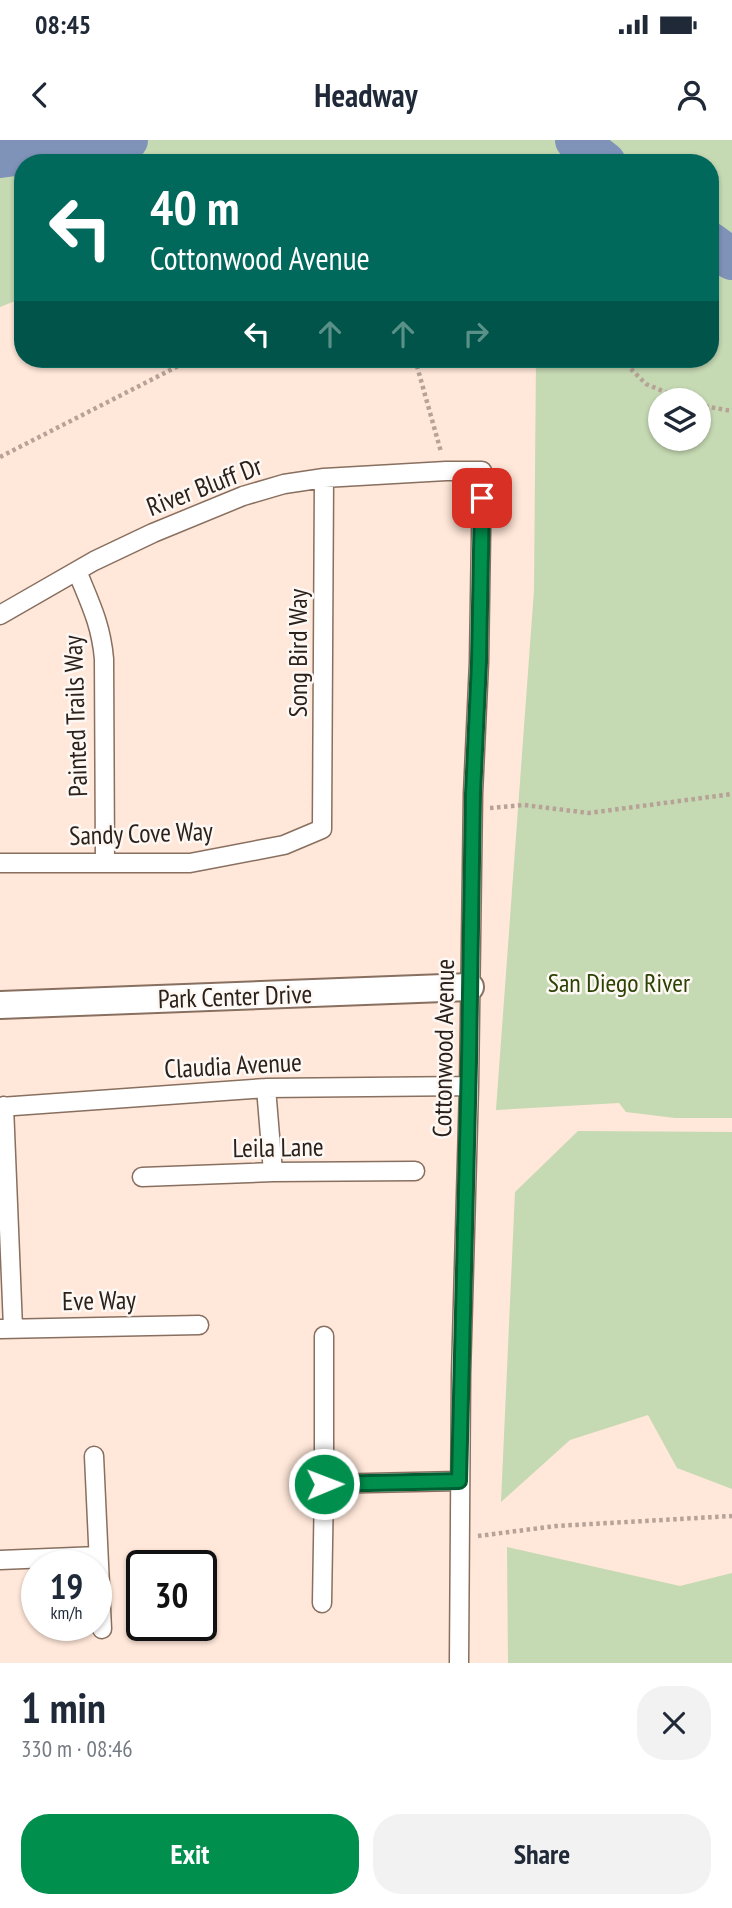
<!DOCTYPE html>
<html lang="en">
<head>
<meta charset="utf-8">
<style>
  body { margin:0; font-family:"PT Sans Narrow",sans-serif; background:#f2f2f3; color:#1f2937; height:100vh; display:flex; flex-direction:column; font-size:26px; white-space:nowrap }
  * { box-sizing:border-box; margin:0 }
  p { font-size:23px; color:#747a83 }
  .icon { flex:none; width:38px; height:38px; fill:none; stroke:currentColor; stroke-width:2; stroke-linecap:round; stroke-linejoin:round }
  .map { position:relative; height:1523px; overflow:hidden }
  .side { display:flex; flex-direction:column; background:#fff; flex:1 }
  .side>* { flex:none }
  .top-card { position:absolute; left:14px; top:14px; width:705px; height:214px; border-radius:28px; box-shadow:0 2px 5px #0004; background:#00695c; color:#fff; overflow:hidden }
  .fabs { position:absolute; left:648px; top:248px; display:grid; gap:14px }
  .fabs a { display:grid; place-items:center; width:63px; height:63px; border-radius:50%; background:#fff; box-shadow:0 2px 5px #0004; font-size:35px }
  .speed { position:absolute; left:21px; top:1410px; display:flex; gap:14px; font-size:35px; font-weight:700; text-align:center }
  .speed>* { display:grid; place-content:center; width:91px; height:91px; border-radius:50%; background:#fff; box-shadow:0 2px 5px #0004; line-height:1 }
  .speed small { font-size:18px; font-weight:400 }
  .speed .limit { border:4px solid #111; border-radius:10px; background:#fff; color:#111 }
  .pin { position:absolute; display:grid; place-items:center; width:60px; height:60px; color:#fff; margin:-30px; border-radius:14px; box-shadow:0 4px 10px #0006 }
  .me { position:absolute; width:77px; margin:-38px; rotate:89deg; stroke-linejoin:round; filter:drop-shadow(0 0 5px #0008) }
  .turn { display:flex; align-items:center; gap:24px; height:147px; padding:0 21px; font-size:32px }
  .turn .icon { width:91px; height:91px; stroke-width:2.5 }
  .turn b { display:block; font-size:49px; line-height:60px }
  .lanes { display:flex; align-items:center; height:66px; padding:0 21px; background:#0003; justify-content:center; gap:35px; direction:ltr }
  .lanes .off { opacity:.35 }
  .round { display:grid; place-items:center; flex:none; width:74px; height:74px; border-radius:28px; background:#f2f2f3 }
  .overview { display:flex; align-items:center; justify-content:space-between; height:119px; padding:0 21px }
  h1 { font-size:42px; font-weight:800; line-height:52px }
  .action { display:flex; gap:14px; margin-top:auto; padding:14px 21px }
  .action a { flex:1; height:80px; border-radius:28px; background:#018f4d; color:#fff; font-size:28px; font-weight:800; line-height:80px; text-align:center }
  .action a+a { background:#f2f2f3; color:#1f2937 }
  .status { display:flex; justify-content:space-between; align-items:center; height:49px; padding:0 35px; background:#fff; direction:ltr }
  .status svg { height:19px; fill:currentColor }
  header { display:flex; justify-content:space-between; align-items:center; height:91px; padding:0 21px; background:#fff; font-size:32px; font-weight:800 }
  .map>svg:first-child { display:block }
  .green { fill:#c5d9b3; fill-rule:evenodd }
  .lines { fill:none; stroke-linecap:round; stroke-linejoin:round }
  .river { stroke:#7f92b8; stroke-width:42 }
  .street-casing { stroke:#886f5f; stroke-width:21 }
  .secondary-casing { stroke:#886f5f; stroke-width:30 }
  .path { stroke:#b6a297; stroke-width:4.5; stroke-dasharray:3.5 3.5; stroke-linecap:butt }
  .street { stroke:#fff; stroke-width:18 }
  .secondary { stroke:#fff; stroke-width:26 }
  .route-casing { stroke:#015d32; stroke-width:18 }
  .route { stroke:#018f4d; stroke-width:12 }
  .labels { text-anchor:middle; dominant-baseline:central; stroke-width:5; stroke-linejoin:round; paint-order:stroke }
  .street-label { font-size:26px; fill:#2b201a; stroke:#fef8f5 }
  .park-label { font-size:26px; fill:#2a4303; stroke:#fef8f5 }
</style>
</head>
<body>
<div class="status"><b>08:45</b><svg viewBox="0 0 49 12"><path d="M0 12V9h3v3zM5 12V6h3v6zM10 12V3h3v9zM15 12V0h3v12zM26 1h20v11H26zM47 4h2v5h-2z"/></svg></div>
<header><svg class="icon" aria-label="back" viewBox="0 0 24 24"><path d="M15 5l-7 7 7 7"/></svg>Headway<svg class="icon" aria-label="person" viewBox="0 0 24 24"><circle cx="12" cy="8" r="4"/><path d="M4 21q1-7 8-7t8 7"/></svg></header>
<div class="map">
<svg width="732" height="1523" viewBox="0 0 732 1523">
  <rect width="100%" height="100%" fill="#ffe7d9"/>
  <path class="green" d="M0,0H732V978H675L626,972L619,963L496,970L534,450L536,219H710V23H23V158L0,167ZM660,261H698V299H660Z
    M578,991L732,992V1349L677,1328L648,1275L570,1300L501,1362L515,1052Z
    M507,1407L680,1446L732,1433V1523H508Z"/>
  <g class="lines">
    <path class="river" d="M576,0L605,23
      M0,17L127,0
      M710,103L732,119"/>
    <defs>
      <path id="street" d="M77,431C90,463 101,484 104,519L105,723
        M0,475L94,421L153,393L243,356L284,344L324,338L446,331H482L479,522L473,654L469,946L461,1235L459,1523
        M0,723H190L284,705L322,689L324,338
        M266,948L273,1032
        M4,966L13,1188
        M0,967L266,948L469,946
        M142,1037L273,1032L415,1031
        M0,1189L199,1185
        M94,1316L102,1489
        M324,1344V1196
        M0,1420L98,1416
        M322,1463L324,1344L459,1341"/>
      <path id="secondary" d="M0,865L470,847"/>
    </defs>
    <use href="#street" class="street-casing"/>
    <use href="#secondary" class="secondary-casing"/>
    <path class="path" d="M415,219L441,312
      M621,219L646,244L687,261
      M698,265L732,271
      M0,317L192,219
      M490,668L524,665L589,673L732,654
      M478,1396L556,1386L732,1376"/>
    <use href="#street" class="street"/>
    <use href="#secondary" class="secondary"/>
  </g>
  <g class="lines">
    <defs>
      <path id="route" d="M324,1344L459,1341L469,921L473,654L479,522L482,358"/>
    </defs>
    <use href="#route" class="route-casing"/>
    <use href="#route" class="route"/>
  </g>
  <g class="labels">
    <g class="street-label">
      <text transform="translate(204 346) rotate(-21)">River Bluff Dr</text>
      <text transform="translate(297 513) rotate(-90)">Song Bird Way</text>
      <text transform="translate(75 576) rotate(-92)">Painted Trails Way</text>
      <text transform="translate(141 693) rotate(-2)">Sandy Cove Way</text>
      <text transform="translate(235 856) rotate(-2)">Park Center Drive</text>
      <text transform="translate(443 908) rotate(-89)">Cottonwood Avenue</text>
      <text transform="translate(233 925) rotate(-3)">Claudia Avenue</text>
      <text transform="translate(278 1007) rotate(-1)">Leila Lane</text>
      <text transform="translate(99 1160) rotate(-1)">Eve Way</text>
    </g>
    <g class="park-label">
      <text x="619" y="842">San Diego River</text>
    </g>
  </g>
</svg>
<div class="fabs">
<a><svg class="icon" aria-label="layers" viewBox="0 0 24 24"><path d="M12 4l9 5-9 5-9-5zM3 14l9 5 9-5"/></svg></a>
</div>
<div class="speed"><div>19<small>km/h</small></div><div class="limit">30</div></div>
<div class="pin" style="left:482px;top:358px;background:#d93025"><svg class="icon" aria-label="arrive" viewBox="0 0 24 24"><path d="M6 21V4h12l-3 4 3 4H6"/></svg></div>
<svg class="me" style="left:324px;top:1344px" viewBox="-20 -20 40 40"><circle r="17" fill="#018f4d" stroke="#fff" stroke-width="3"/><path d="M0-11L8 9 0 5-8 9z" fill="#fff"/></svg>
<div class="top-card">
<div class="turn"><svg class="icon" aria-label="left" viewBox="0 0 24 24"><path d="M17 20v-9H6M10 6l-5 5 5 5"/></svg><div><b>40 m</b>Cottonwood Avenue</div></div>
<div class="lanes"><svg class="icon" aria-label="left" viewBox="0 0 24 24"><path d="M17 20v-9H6M10 6l-5 5 5 5"/></svg><svg class="icon off" aria-label="ahead" viewBox="0 0 24 24"><path d="M12 20V5M6 11l6-6 6 6"/></svg><svg class="icon off" aria-label="ahead" viewBox="0 0 24 24"><path d="M12 20V5M6 11l6-6 6 6"/></svg><svg class="icon off" aria-label="right" viewBox="0 0 24 24"><path d="M7 20v-9h11M14 6l5 5-5 5"/></svg></div>
</div>
</div>
<section class="side">
<div class="overview"><div><h1>1 min</h1><p>330 m · 08:46</p></div><a class="round"><svg class="icon" aria-label="close" viewBox="0 0 24 24"><path d="M6 6l12 12M18 6L6 18"/></svg></a></div>
<div class="action"><a>Exit</a><a>Share</a></div>
</section>
</body>
</html>
